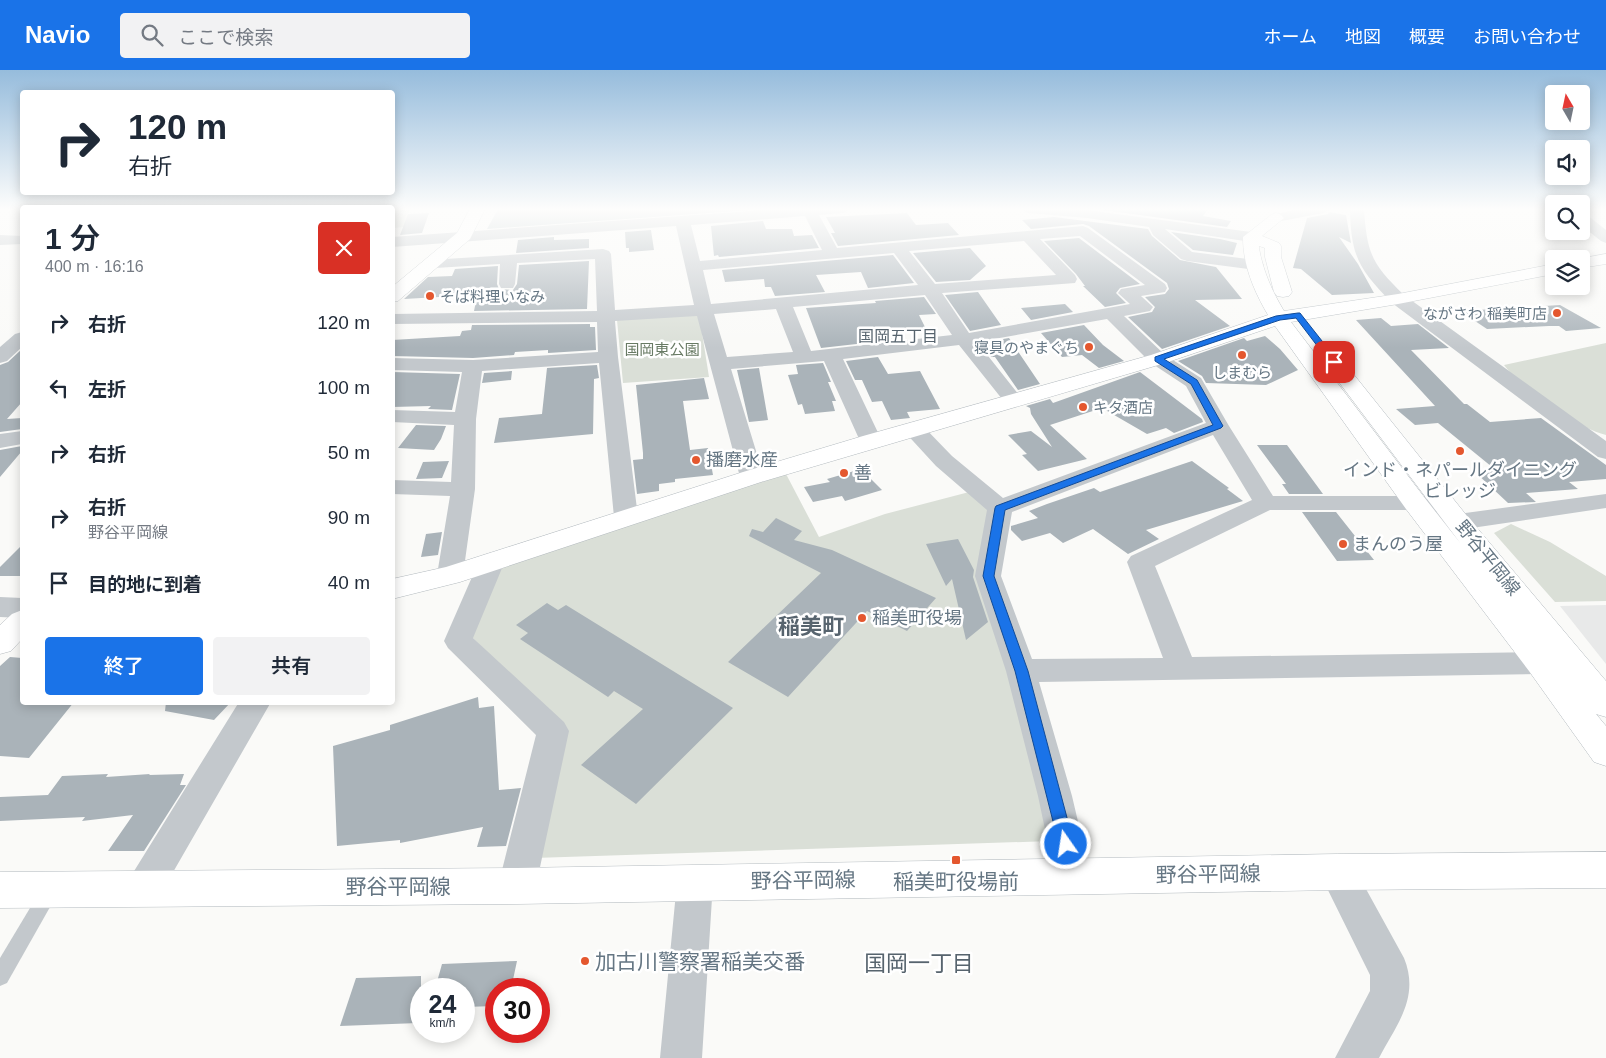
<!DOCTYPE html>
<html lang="ja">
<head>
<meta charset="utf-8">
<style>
  body { margin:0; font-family:Helvetica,"Noto Sans JP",sans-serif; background:#f2f2f3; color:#1f2937; height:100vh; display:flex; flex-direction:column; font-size:19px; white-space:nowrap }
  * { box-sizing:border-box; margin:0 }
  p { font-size:16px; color:#747a83 }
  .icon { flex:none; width:28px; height:28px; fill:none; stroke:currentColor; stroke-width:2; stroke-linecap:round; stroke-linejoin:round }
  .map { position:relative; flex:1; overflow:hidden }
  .drawer { position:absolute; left:20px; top:135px; width:375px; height:500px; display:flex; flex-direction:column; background:#fff; border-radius:5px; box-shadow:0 2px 12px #0003 }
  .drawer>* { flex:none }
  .top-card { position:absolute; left:20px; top:20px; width:375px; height:105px; border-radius:5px; box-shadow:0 2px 12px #0003; background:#fff; color:#1f2937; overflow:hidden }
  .needle { width:32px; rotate:351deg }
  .buttons { position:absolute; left:1545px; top:15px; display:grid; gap:10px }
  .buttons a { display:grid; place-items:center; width:45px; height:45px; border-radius:5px; background:#fff; box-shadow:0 2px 12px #0003; font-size:25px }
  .speed { position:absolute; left:410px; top:908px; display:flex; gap:10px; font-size:25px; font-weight:700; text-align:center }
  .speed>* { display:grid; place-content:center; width:65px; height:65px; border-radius:50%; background:#fff; box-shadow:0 2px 12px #0003; line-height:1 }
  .speed small { font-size:12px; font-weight:400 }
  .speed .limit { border:8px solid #d22; background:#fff; color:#111 }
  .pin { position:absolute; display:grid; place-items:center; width:42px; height:42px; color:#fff; margin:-21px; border-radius:10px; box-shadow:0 2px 8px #0006 }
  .me { position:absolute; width:55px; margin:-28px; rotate:347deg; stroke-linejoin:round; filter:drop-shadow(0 0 4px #0008) }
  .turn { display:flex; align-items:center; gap:18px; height:105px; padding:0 25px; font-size:22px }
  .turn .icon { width:65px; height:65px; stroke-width:2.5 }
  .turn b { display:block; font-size:35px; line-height:42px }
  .round { display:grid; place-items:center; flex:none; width:52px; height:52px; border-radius:5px; background:#f2f2f3 }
  .headline { display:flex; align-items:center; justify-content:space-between; height:85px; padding:0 25px }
  h1 { font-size:30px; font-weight:600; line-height:38px }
  .cta { display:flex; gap:10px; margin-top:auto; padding:10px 25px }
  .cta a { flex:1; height:58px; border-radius:5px; background:#1a73e8; color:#fff; font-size:20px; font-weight:600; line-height:58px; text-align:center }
  .cta a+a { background:#f2f2f3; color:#1f2937 }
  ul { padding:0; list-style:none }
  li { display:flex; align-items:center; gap:15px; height:65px; padding:0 25px }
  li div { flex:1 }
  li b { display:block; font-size:19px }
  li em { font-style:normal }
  header { display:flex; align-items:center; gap:30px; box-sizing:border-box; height:70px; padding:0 25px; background:#1a73e8; color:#fff }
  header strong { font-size:24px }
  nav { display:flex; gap:28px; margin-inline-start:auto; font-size:18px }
  .search { width:350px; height:45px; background:#f2f2f3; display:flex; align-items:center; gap:12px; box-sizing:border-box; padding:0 18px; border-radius:5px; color:#747a83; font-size:19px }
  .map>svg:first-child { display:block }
  .built { fill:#e8e9e9 }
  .green { fill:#dadfd7 }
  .water { fill:#bbc7cb }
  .building { fill:#aab3b9 }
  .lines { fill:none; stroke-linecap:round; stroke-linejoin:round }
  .secondary-casing { stroke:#b3babf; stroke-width:1 }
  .primary-casing { stroke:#b5babe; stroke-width:1 }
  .lane { fill:#c3c8cc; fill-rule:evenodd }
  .street { fill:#c3c8cc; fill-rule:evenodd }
  .secondary { fill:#fff; fill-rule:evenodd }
  .primary { fill:#fff; fill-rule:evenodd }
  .route { fill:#1a73e8; stroke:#114b97 }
  .poi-dot { fill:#e4572e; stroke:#fff; stroke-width:2 }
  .labels { text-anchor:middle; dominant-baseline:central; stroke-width:5; stroke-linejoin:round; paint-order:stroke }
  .far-poi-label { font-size:15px; fill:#657683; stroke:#fff; text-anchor:start }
  .far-park-label { font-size:15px; fill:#687a64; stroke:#fff }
  .far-neighbourhood-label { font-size:16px; fill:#57646e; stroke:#fff }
  .poi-label { font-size:18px; fill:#657683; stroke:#fff; text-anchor:start }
  .street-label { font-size:18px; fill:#657683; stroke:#fff }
  .near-street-label { font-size:21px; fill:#657683; stroke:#fff }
  .near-poi-label { font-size:21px; fill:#657683; stroke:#fff }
  .district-label { font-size:22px; font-weight:bold; fill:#57646e; stroke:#fff }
  .near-neighbourhood-label { font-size:22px; fill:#57646e; stroke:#fff }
</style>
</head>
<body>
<header>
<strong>Navio</strong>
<div class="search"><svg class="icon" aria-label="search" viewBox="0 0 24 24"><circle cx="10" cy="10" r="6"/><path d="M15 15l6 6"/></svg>ここで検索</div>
<nav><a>ホーム</a><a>地図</a><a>概要</a><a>お問い合わせ</a></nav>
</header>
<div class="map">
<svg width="1606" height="988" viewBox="0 0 1606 988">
  <rect width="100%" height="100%" fill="#fafaf8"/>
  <path class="built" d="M1606,535V594L1560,536Z"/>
  <path class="green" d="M393,139H410L404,157L393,158Z
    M699,244L709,307L623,313L617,250Z
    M1606,273V365C1571,355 1525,323 1504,295Z
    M786,404L819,467L885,444L973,421L990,443L981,504L1052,771L534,788L565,661L471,566L489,498Z
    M1511,454L1550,472L1606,506V531L1555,532L1494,463Z"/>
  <path class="water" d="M498,139H765L487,159Z"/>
  <path class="building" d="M1096,139H1208L1203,146L1231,151L1227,157Z
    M1329,142L1346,145L1351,173L1339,167L1358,194L1374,223L1332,225L1301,199L1293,198L1307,148L1328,144Z
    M429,143L422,163L400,165L408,144Z
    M907,143L916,155L948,153L959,165L838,176L831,163H835L826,147Z
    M1054,147L1148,159L1152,166L1180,190L1216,197L1242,229L1195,230L1230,256L1162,279L1128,247L1152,242L1155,237L1145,227L1165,224L1169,219L1167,213L1089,156L1083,154L1031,159L1022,150Z
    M763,151L766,159H792L794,166L812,165L819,178L719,187L718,185L714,186L711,156Z
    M651,160L654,180L629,182V178H626L625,162Z
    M1171,162L1220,169L1237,173L1233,185L1193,180Z
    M554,167V170L589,169V178L516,183L518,170Z
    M1079,168L1140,214L1120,218L1116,223L1126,233L1105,237L1083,216H1085L1076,204L1044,171Z
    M970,178L986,196L970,210L936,212L913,183Z
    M893,185L914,213L868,218L861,202L816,205L825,222L775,226L771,217H765L764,209L725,212L722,200Z
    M589,191L587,239L474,241L477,226L474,225L404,229L428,207L452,206L455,199L498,196L497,214L499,219L513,220L517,214L519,195Z
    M978,222L1001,255L970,261L945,225Z
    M924,227L936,244L919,245L926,259L888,261L892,270L821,278L806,238L876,233L875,231Z
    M1065,234L1073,242L1031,250L1021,238Z
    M1560,235L1601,258L1566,261L1559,256H1549L1487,259L1460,241Z
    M1381,248L1391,256L1418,254L1449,278L1411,280L1464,334H1467L1490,352L1541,348L1606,395V409L1569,412L1578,419L1526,423L1536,432L1508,433L1474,401H1497L1438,353L1415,355L1396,339L1435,336L1356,250Z
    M590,254V257H595L596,280L548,283V280L515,282L514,285L473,288L392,286V270L460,266L462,261L471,260L472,255Z
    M1084,255L1103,275L1124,291L1099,298L1082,285L1062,287L1041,263Z
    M1265,266L1280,279L1298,300L1266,315L1206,313L1202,306L1178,291L1244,268L1247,271Z
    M1009,268L1040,314L1018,320L995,287H991L980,273Z
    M22,279V332L7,349L22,348V359L0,362V295L8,292Z
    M878,287L888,304L920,301L940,339L907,342L910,348L891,350L882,331L872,332L862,310H855L846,291Z
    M823,293L831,312H828L836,331H832L835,341L805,344L802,334L798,335L788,305L798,304L796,295Z
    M597,295L599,308L594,309L593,364L494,373L499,348L542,344L547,298Z
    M759,298L768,350L749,352L737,300Z
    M512,301L511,310L482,313L484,303Z
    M392,302L460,304L452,340L428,339L431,336L392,337Z
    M1140,302L1202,349L1203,352L1174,363L1166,358L1147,364L1102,338L1050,355L1087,389L1038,401L1022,385L1027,384L1008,365L1031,361L1052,377L1031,344L1030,338L1026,336L1050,329L1053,333Z
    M704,308L709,329L683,331L690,380L708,378L713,405L675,409V412L659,414V421L637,424L633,390L643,389V383L636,315Z
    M416,355L446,356L441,369L434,380L398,378Z
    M1257,375H1287L1323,424H1289L1282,414H1286Z
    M22,376V381L0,407V380Z
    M449,391L442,408L416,409L423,392Z
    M1192,391L1229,418L1227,419L1243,431L1146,460L1159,469L1128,484L1093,459L1063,473L1050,463L1022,471L1011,460V456L1038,448L1029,441L1047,434L1094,418L1100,422Z
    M861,399L882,420L845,431L842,426L813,432L804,417L830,412L827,409Z
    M1302,442H1336L1374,490L1337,491Z
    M776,448L802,461L794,470L832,480L936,528L907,561L867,541L788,627L728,592L821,503L749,466L752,459L763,462Z
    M442,462L438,485L421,487L426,464Z
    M958,469L974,500L973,507L988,552L966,570L952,509L946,516L926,474Z
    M22,475V506H0V497Z
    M547,533L558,540L566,535L733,638L636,734L581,695L643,639L614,621L608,627L520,569L528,563L516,555Z
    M10,587L22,588V632H74L29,688L0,686V596Z
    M478,627L479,638L494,636L499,720L521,718L506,776L477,777L483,757L400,773V770L337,776L333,676L390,660V655Z
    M166,632H231L214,650L165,641Z
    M108,704L106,707L150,704L149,705L184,704L180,715H186L144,781H108L133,745L82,751L85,747L0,751V727L48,725L62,706Z
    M517,891L511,919H496V936L464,937V919H435L442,894Z
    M421,906V941L418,953L340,956L356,908Z"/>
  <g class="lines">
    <defs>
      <path id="secondary" d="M1276,143L1281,145L1284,148L1262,166L1279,173L1281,176V187L1292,222L1289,226L1283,227L1277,226L1274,222L1265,187V178L1259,176V178C1263,201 1272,221 1284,241L1398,224L1554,194V204L1398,234L1291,252L1424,427L1461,474L1329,299L1326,295L1329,291L1336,289L1343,291L1467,446L1606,611V647L1596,644L1606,656V696L1594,692L1529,601L1406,439L1275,256L1165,293L761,412L460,512L392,529V509L446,497L743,402L863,366L1151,285L1268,245C1254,221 1243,196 1243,167L1271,145Z
        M1606,184V194L1581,198V189H1578Z
        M1606,782V818L1337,820L517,834L0,838V802L517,798L1337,784Z"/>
      <path id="primary" d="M470,139H485L470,169L398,231L392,232V217L457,163Z
        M22,540V569L11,581L0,584V555L12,544Z"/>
    </defs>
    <use href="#secondary" class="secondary-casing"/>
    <use href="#primary" class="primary-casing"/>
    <path class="lane" d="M48,816L54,818L57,824L54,830L7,913L0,916V888L42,818Z"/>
    <path class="street" d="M779,139H850L843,143L819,145L837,178L1083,156L1088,158L1165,214L1167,218L1165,222L1141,226L1153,237L1150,241L1124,246L1165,285L1201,308L1229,356L1273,426H1438L1447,428L1450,433L1447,438L1438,440H1270L1155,496L1192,587L1540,582L1550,585L1555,593L1550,601L1540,604L1039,612L1072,726L1091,807L1086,819L1073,824L1060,819L1055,807L1038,726L1006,601L975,506L987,440L936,396L902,359L905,354L913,352L921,354L952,386L1003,428L1206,353L1186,316L1151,293L1107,249L977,272L1023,330L1020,334L1013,336L1006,334L959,275L843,289L882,371L879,376L871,378L863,376L860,371L824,291L731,299L764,407L760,412L752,414L744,412L740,407L697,246L615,251L618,287L638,447L635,452L626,455L617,452L614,447L599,293L482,301L476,349L475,419L463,505L459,511L450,514L441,511L437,505L450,426L392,424V410L451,412L454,355L392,352V340L455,342L462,302L392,300V288L473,290L598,282L597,252L392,254V244L597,241L595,189L517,193L515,214L513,218H501L499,214L500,194L435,198L429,196L427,193L429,190L603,179L609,181L611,184L615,240L694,235L676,156L392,177V167ZM805,146L822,180L700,191L691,155ZM1080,166L1145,215L1121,219L1118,223L1130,234L969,263L942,223L1075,213L1077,209L1075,205L1040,169ZM1024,171L1056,205L935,214L909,181ZM894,183L918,215L711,234L703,200ZM925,225L952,265L811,281L793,237ZM776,239L793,282L727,287L714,244ZM1213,365L1252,430L1131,486L1127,492L1163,588L1032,589L1001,506L1012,442Z
      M1021,139L1087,140L1251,162L1256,164L1259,167L1256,170L1251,172L1165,159L1192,182L1256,190L1262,192L1264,195L1262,198L1256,200L1187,191L1181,189L1153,165L1149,157L1087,148L1028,143Z
      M1299,139H1331L1324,143L1276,152L1271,151L1269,148L1271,145Z
      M1350,139H1364C1367,184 1372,194 1404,225L1606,371V389L1598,387L1392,233C1359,199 1351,187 1350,139Z
      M1581,143L1586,144L1606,160V173L1601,171L1581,155Z
      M0,165L22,166V174L0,175Z
      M22,262V277L7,291L0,293V277L15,264Z
      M22,361V374L0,378V364Z
      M1606,424V438L1458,460L1427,457L1424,451L1427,445L1436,443L1458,444Z
      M492,482L501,485L505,491L473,568L564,652L569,661L536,816L530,828L517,833L504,828L498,816L536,665L448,578L444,571L479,491L483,485Z
      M0,527L22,528V548L0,547Z
      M239,632H271L157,830L144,836L131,830L125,818L131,806Z
      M1337,785L1350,790L1404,888C1420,927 1397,954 1379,988H1335L1370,921V905L1319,802L1324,790Z
      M695,795L708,800L713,812L702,988H660L677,812L682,800Z"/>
    <use href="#secondary" class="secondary"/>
    <use href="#primary" class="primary"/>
  </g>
  <linearGradient id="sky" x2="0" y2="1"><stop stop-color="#96bcdc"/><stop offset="0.5" stop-color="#fdfdfc"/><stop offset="1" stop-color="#fdfdfc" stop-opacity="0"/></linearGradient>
  <rect width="1606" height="278" fill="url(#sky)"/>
  <path class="route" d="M1298,243H1300L1337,290V294H1331L1296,248L1280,250L1164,289L1197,310L1223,356L1221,358L1005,440L994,506L1028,601L1074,774L1071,779L1066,781L1060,779L1015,601L983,506L995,438L996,436L1213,355L1191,314L1155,291V287L1276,246Z"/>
  <g class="poi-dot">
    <circle cx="430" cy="226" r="5"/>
    <circle cx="1557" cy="243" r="5"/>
    <circle cx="1089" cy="277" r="5"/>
    <circle cx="1242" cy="285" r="5"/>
    <circle cx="1083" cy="337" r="5"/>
    <circle cx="1460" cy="381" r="5"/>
    <circle cx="696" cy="390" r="5"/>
    <circle cx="844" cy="403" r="5"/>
    <circle cx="1343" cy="474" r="5"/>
    <circle cx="862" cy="548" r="5"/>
    <rect x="951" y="785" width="10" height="10" rx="2.5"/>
    <circle cx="585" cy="891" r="5"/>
  </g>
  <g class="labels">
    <g class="far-poi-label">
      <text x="440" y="226">そば料理いなみ</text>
      <text x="1547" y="243" text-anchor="end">ながさわ 稲美町店</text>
      <text x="1079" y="277" text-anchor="end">寝具のやまぐち</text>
      <text x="1242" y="302" text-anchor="middle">しまむら</text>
      <text x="1093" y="337">キタ酒店</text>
    </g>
    <g class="far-park-label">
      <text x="662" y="279">国岡東公園</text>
    </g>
    <g class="far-neighbourhood-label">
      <text x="898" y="266">国岡五丁目</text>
    </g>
    <g class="poi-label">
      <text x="706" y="390">播磨水産</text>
      <text x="1460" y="400" text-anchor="middle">インド・ネパールダイニング<tspan x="1460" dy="21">ビレッジ</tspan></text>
      <text x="854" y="403">善</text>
      <text x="1353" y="474">まんのう屋</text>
      <text x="872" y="548">稲美町役場</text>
    </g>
    <g class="street-label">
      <text transform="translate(1488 488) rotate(51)">野谷平岡線</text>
    </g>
    <g class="near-street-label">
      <text transform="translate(1208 804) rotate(-1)">野谷平岡線</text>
      <text transform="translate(803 810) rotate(-1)">野谷平岡線</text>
      <text x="398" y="816">野谷平岡線</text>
    </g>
    <g class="near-poi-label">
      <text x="956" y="811">稲美町役場前</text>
      <text x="595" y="891" text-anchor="start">加古川警察署稲美交番</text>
    </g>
    <g class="district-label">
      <text x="811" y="556">稲美町</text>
    </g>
    <g class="near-neighbourhood-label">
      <text x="919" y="893">国岡一丁目</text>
    </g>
  </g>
</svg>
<div class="buttons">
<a><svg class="needle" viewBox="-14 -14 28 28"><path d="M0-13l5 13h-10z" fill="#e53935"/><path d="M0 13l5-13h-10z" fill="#747a83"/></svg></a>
<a><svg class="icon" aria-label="sound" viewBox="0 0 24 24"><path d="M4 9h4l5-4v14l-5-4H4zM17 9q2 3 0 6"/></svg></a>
<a><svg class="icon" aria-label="search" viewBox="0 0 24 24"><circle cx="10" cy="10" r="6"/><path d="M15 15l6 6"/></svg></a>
<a><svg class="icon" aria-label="layers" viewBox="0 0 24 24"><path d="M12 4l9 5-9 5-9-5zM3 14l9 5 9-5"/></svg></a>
</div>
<div class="speed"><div>24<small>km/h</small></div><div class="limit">30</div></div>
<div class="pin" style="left:1334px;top:292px;background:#d93025"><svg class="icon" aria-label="arrive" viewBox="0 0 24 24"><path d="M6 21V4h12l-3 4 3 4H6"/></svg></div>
<svg class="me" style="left:1066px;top:774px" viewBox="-20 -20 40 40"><circle r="17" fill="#1a73e8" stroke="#fff" stroke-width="3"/><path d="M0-11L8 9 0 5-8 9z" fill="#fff"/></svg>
<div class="top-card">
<div class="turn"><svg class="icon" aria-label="right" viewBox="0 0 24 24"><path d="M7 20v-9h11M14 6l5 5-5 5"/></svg><div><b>120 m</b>右折</div></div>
</div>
<section class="drawer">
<div class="headline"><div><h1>1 分</h1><p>400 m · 16:16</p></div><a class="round" style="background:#d93025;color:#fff"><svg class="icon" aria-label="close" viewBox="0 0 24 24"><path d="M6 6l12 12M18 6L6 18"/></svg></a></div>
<ul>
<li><svg class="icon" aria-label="right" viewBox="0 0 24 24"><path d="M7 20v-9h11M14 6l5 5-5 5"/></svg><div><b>右折</b></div><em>120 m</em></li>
<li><svg class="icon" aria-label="left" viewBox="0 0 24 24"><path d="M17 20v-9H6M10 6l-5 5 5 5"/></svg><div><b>左折</b></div><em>100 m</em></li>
<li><svg class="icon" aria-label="right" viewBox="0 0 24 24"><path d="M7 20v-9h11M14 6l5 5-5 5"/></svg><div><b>右折</b></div><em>50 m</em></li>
<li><svg class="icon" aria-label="right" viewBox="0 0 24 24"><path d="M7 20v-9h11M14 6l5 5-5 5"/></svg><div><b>右折</b><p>野谷平岡線</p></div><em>90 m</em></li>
<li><svg class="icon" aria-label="arrive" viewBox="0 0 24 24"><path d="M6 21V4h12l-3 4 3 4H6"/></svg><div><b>目的地に到着</b></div><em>40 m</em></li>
</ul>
<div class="cta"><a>終了</a><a>共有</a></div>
</section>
</div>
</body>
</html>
